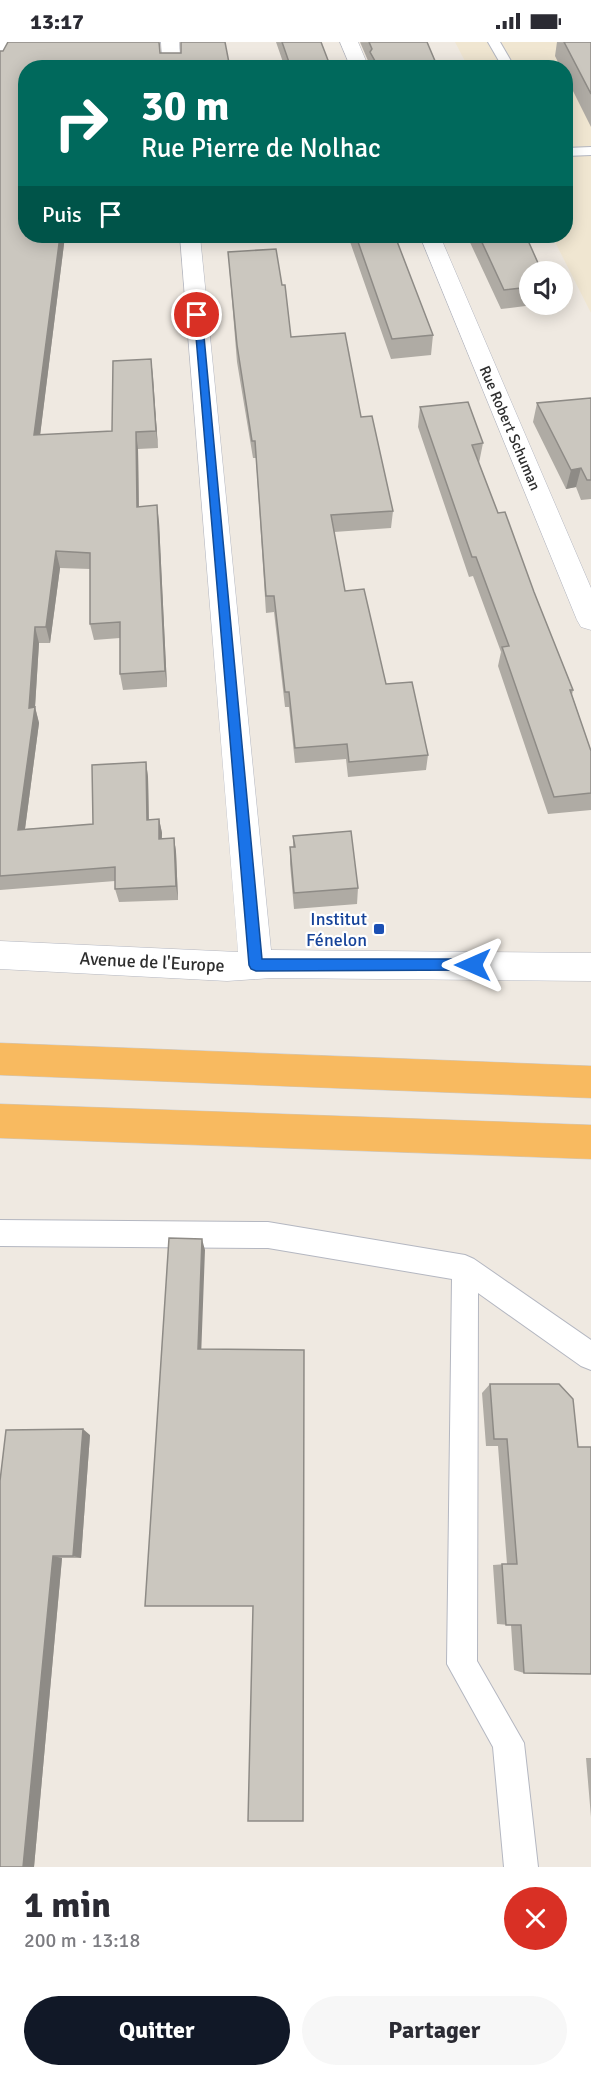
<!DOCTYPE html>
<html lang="fr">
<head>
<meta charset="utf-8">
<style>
  body { margin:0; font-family:Signika,sans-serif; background:#f7f7f7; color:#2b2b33; height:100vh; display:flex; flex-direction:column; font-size:22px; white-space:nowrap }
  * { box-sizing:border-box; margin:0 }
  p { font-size:20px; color:#7c7c81 }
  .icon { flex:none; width:33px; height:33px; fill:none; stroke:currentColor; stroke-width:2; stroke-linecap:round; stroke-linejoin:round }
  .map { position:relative; height:1825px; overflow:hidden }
  .panel { display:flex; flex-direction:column; background:#fff; flex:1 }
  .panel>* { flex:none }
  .top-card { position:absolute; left:18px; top:18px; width:555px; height:183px; border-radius:24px; box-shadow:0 3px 15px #0003; background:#00695c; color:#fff; overflow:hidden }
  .tools { position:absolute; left:519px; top:219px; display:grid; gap:12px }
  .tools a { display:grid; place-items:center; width:54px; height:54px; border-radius:50%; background:#fff; box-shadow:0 3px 15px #0003; font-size:30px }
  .pin { position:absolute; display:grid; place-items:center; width:51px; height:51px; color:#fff; margin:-26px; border:3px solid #fff; border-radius:50%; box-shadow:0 2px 6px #0007 }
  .me { position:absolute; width:66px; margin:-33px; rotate:270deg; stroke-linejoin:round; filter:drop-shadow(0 0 4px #0008) }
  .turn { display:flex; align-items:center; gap:21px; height:126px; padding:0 24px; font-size:27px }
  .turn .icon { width:78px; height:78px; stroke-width:2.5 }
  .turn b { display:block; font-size:42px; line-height:51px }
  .then { display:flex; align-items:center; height:57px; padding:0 24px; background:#0003; gap:12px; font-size:22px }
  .round { display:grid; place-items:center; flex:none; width:63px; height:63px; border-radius:32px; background:#f7f7f7 }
  .overview { display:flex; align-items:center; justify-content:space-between; height:102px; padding:0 24px }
  h1 { font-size:36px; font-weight:800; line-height:45px }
  .primary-button { display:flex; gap:12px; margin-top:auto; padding:12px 24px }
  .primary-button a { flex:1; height:69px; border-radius:36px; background:#111827; color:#fff; font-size:24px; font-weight:800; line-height:69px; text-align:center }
  .primary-button a+a { background:#f7f7f7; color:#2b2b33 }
  .status { display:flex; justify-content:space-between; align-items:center; height:42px; padding:0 30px; background:#fff; direction:ltr }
  .status svg { height:16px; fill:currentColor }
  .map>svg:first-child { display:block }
  .education { fill:#f0e6d1 }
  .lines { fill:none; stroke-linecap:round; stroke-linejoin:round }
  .service-casing { stroke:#b4b7c1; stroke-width:2 }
  .minor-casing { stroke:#b4b7c1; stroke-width:1 }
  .trunk-casing { stroke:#c9c9c9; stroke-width:1 }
  .service { fill:#fff; fill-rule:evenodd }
  .minor { fill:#fff; fill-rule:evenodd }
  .trunk { fill:#f8ba60; fill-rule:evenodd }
  .wall { fill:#afaba4 }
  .shaded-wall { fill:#8e8b86 }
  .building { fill:#cbc7bf; stroke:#8e8b86; stroke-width:1.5 }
  .route { fill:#1a73e8; stroke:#114b97; stroke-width:1.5 }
  .transit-dot { fill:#1a4fb4; stroke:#fff; stroke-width:2 }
  .labels { text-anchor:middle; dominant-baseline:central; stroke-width:4.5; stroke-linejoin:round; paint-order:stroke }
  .far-street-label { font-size:15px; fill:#2e2e2e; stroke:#fff }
  .transit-label { font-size:18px; fill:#164399; stroke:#fff; text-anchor:end }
  .street-label { font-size:18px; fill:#2e2e2e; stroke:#fff }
</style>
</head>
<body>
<div class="status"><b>13:17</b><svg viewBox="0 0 49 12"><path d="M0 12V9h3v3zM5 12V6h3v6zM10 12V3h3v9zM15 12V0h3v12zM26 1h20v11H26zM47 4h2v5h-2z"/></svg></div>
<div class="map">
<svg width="591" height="1825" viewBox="0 0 591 1825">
  <rect width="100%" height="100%" fill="#efe9e1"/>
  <path class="education" d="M455,0H591V271L552,194H566V26L468,25Z"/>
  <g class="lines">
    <defs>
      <path id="service" d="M488,0H500L515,26H503Z
        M591,105V113L566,114V106Z
        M0,1178L268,1180L465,1213L474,1217L591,1298V1328L581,1324L478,1251L477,1619L524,1701L538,1825H504L493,1705L447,1622L452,1237L268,1206L0,1204Z"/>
      <path id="minor" d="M0,0H16L6,23L0,24Z
        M161,0H179L181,26H163Z
        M340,0H358L369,26H351Z
        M180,194H200L271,908L591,911V939L272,936L227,939L0,927V899L238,910Z
        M420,194H440L591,546V588L581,585L577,578Z"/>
      <path id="trunk" d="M0,1001L591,1024V1056L0,1033Z
        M0,1062L591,1083V1117L0,1096Z"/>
    </defs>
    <use href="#service" class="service-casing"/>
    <use href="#minor" class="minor-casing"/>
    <use href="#trunk" class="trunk-casing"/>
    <use href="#service" class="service"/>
    <use href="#minor" class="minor"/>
    <use href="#trunk" class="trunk"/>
  </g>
  <path class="wall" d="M276,0H321L331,26H285Z
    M360,0H427L438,26H369V21Z
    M557,0H591V85L566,35V26H561L555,14Z
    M0,9L160,11L230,26H26L65,194L40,393L112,389L151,317L158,406L138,407L139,464L159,480L167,645L123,648L120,632V596L94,598L90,582V527L60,526L50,601H39L35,665L39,681L25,787L93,782L146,720L148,735L149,778L159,777L162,791V797L174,796L176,810L178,858L119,860L115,847V839L0,848Z
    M348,194H395L433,293L431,313L391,317Z
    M467,194H526L530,230V262H541L501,267Z
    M228,210L282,243L291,295L361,375L393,469L391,486L334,490L345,549L386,642L428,713L426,728L348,735L346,717L295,721L289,665H285L274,570L266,571L256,416H253L237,320Z
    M591,356V457L581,458L576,445L566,447L533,380L537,361Z
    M420,365L483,401L479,421L498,471L534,550L573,648L572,653L591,709V768L548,772L498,624L501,610L473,534L469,535L418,385Z
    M293,794L358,846L357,862L294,867L290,822V805H293Z
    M490,1342H559L524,1631L514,1628L511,1583L497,1582L493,1523L507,1522L498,1404H486L482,1351Z
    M90,1393L81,1516H62L34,1825H0V1439Z
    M586,1716H591V1775Z"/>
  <path class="shaded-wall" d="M60,194H65L38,410L34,393Z
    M151,317L153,334L158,406L156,389Z
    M136,390L138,407L139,481L137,465Z
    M581,426L576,445L566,447L571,428Z
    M157,463L159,480L167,645L165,629Z
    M56,509L60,526L50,601L46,585Z
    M35,585L39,601L35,665L39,681L23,802L18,788Z
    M146,720L148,735L149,792L147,778Z
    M159,777L162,791L161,811L159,797Z
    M174,796L176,810L178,858L176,844Z
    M202,1197L205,1208L201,1316L198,1307Z
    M83,1387L90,1393L81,1516L73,1514Z
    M53,1514L62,1516L34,1825H23Z"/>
  <path class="building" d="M8,0H159L160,11H181V0H225L230,26H26V194H60L34,393L112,389L113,319L151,317L156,389L136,390L137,465L157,463L165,629L120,632V580L90,582V511L56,509L46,585H35L29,666L35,665L18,788L93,782L92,723L146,720L147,778L159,777V797L174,796L176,844L115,847V825L0,834V9H3Z
    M282,0H321L331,26H291Z
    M369,0H427L438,26H379L370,10L372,7Z
    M564,0H591V52Z
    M356,194H395L433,293L392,297Z
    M479,194H526L542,230H530V245L504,248Z
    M276,207L282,243H285L291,295L345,291L361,375L372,374L393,469L331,473L345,549L364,547L386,642L412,640L428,713L349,720L347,702L295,706L289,650H285L274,554H266L255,399H252L237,303L228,210Z
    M591,356V438H587L581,426L571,428L537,361Z
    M468,360L483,401L472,403L498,471L505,470L534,550L573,648H570L591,709V751L554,755L502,605L509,604L476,515H472L420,365Z
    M351,789L358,846L294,851L290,805H295L293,794Z
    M169,1196L202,1197L198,1307L304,1308L303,1779H248L253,1564H145Z
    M490,1342H559L573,1357L578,1405H591V1632L524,1631L521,1583H506L502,1522H517L507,1397H494Z
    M83,1387L73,1514H53L23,1825H0V1439L6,1388Z"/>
  <path class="route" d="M194,271L202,273L262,917H473L478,919L480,923L478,928L256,929L251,927L249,923Z"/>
  <rect class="transit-dot" x="373" y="881" width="12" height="12" rx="3"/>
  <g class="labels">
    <g class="far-street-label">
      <text transform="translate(510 386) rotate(67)">Rue Robert Schuman</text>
    </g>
    <g class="transit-label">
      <text x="367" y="877">Institut<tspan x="367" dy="21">Fénelon</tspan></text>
    </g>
    <g class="street-label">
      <text transform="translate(152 920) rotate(3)">Avenue de l'Europe</text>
    </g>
  </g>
</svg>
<div class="tools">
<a><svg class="icon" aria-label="sound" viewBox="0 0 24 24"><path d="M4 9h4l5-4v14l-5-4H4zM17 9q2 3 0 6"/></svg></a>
</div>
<div class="pin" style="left:197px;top:273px;background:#d93025"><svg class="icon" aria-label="arrive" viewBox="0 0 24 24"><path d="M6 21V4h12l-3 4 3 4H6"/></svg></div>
<svg class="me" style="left:473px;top:923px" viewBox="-20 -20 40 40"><path d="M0-17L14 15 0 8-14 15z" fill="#1a73e8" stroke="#fff" stroke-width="4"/></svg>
<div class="top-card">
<div class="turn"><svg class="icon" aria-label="right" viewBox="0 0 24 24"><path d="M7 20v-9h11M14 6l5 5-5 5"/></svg><div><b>30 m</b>Rue Pierre de Nolhac</div></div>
<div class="then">Puis<svg class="icon" aria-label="arrive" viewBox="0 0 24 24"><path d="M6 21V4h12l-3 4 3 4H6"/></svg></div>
</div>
</div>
<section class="panel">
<div class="overview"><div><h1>1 min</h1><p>200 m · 13:18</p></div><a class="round" style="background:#d93025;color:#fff"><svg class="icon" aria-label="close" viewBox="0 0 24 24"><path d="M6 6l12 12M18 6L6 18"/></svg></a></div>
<div class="primary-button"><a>Quitter</a><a>Partager</a></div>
</section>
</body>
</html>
